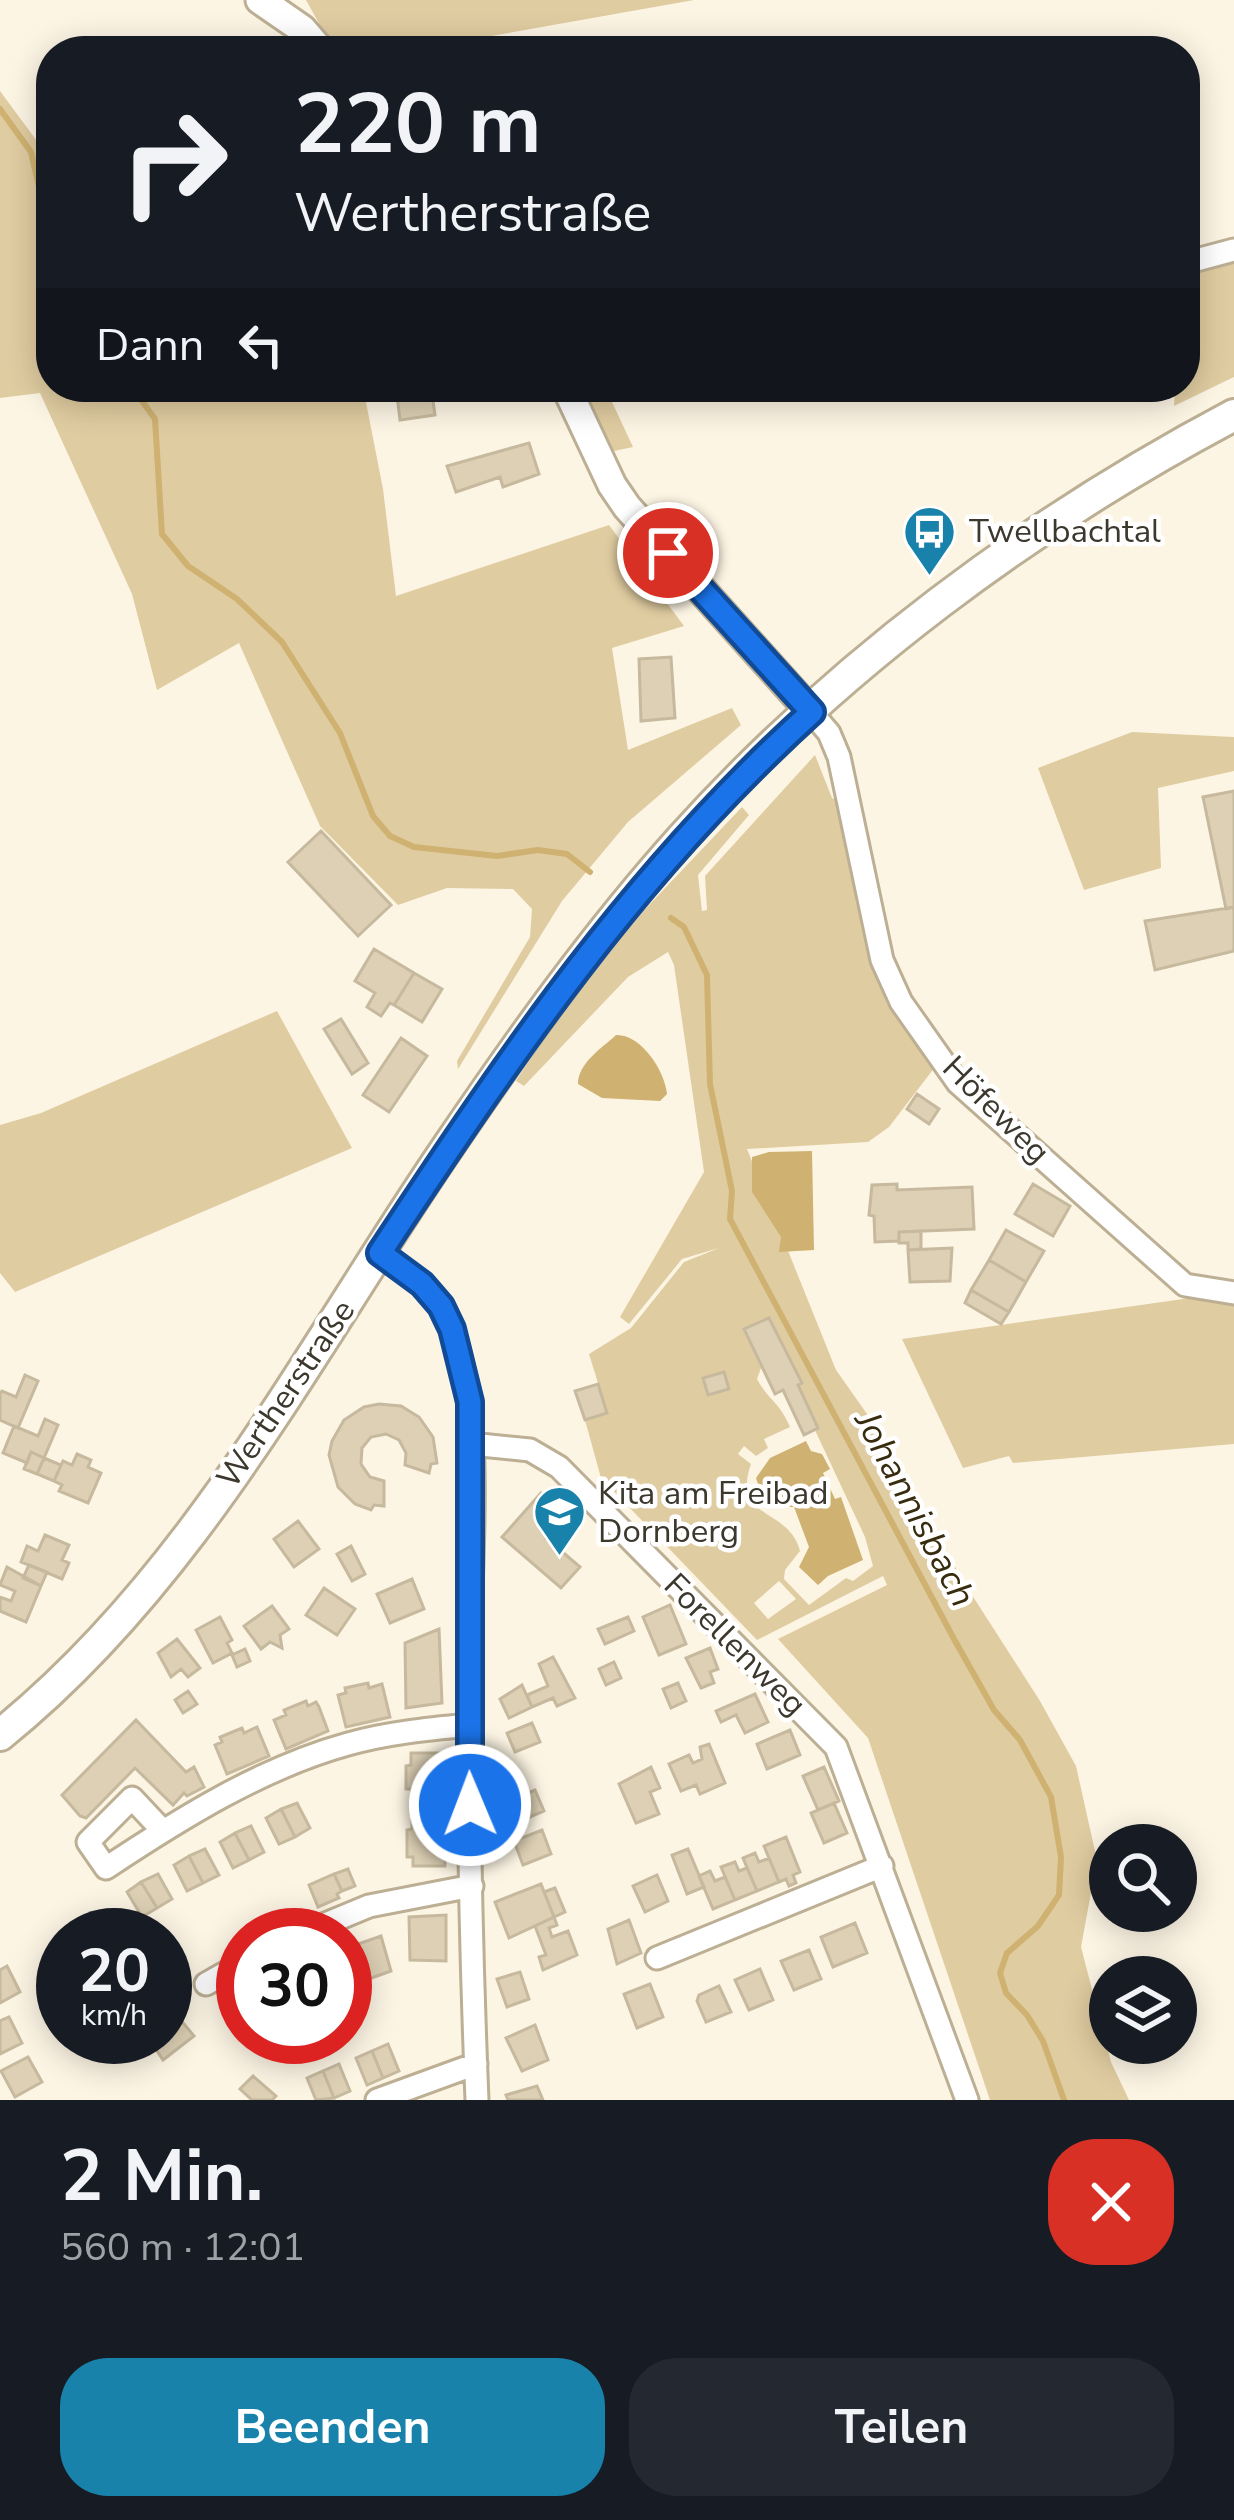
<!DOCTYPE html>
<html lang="de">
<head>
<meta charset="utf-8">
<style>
  body { margin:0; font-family:"Nunito Sans",sans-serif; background:#242831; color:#f1f3f6; height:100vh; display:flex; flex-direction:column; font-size:45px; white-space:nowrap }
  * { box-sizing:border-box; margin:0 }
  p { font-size:39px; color:#9ea1a6 }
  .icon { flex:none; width:66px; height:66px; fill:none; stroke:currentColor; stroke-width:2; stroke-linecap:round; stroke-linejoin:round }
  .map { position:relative; height:2100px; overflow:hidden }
  .details { display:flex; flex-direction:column; background:#171b24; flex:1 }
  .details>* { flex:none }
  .hud { position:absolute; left:36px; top:36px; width:1164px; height:366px; border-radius:48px; box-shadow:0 6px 30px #0003; background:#171b24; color:#f1f3f6; overflow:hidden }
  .fabs { position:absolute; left:1089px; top:1824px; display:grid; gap:24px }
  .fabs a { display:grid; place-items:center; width:108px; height:108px; border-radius:50%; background:#171b24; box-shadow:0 6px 30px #0003; font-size:60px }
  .speed { position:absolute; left:36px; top:1908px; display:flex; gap:24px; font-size:60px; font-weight:700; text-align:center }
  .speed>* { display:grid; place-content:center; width:156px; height:156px; border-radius:50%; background:#171b24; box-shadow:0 6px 30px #0003; line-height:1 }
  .speed small { font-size:30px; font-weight:400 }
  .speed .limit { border:18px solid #d22; background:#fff; color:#111 }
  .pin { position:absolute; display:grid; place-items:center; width:102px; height:102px; color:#fff; margin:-51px; border:6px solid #fff; border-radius:50%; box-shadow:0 3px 12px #0007 }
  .me { position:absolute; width:132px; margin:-66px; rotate:359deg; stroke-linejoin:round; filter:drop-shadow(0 0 9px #0008) }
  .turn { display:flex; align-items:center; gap:42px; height:252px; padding:0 60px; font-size:54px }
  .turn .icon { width:156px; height:156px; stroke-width:2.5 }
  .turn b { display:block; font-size:84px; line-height:102px }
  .then { display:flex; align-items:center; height:114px; padding:0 60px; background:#0003; gap:24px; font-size:45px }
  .round { display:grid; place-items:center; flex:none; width:126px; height:126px; border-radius:48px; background:#242831 }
  .headline { display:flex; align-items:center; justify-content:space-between; height:204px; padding:0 60px }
  h1 { font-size:72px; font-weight:700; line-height:90px }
  .cta { display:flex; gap:24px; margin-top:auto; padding:24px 60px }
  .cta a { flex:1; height:138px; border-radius:48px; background:#1882ab; color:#fff; font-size:48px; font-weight:700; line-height:138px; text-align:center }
  .cta a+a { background:#242831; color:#f1f3f6 }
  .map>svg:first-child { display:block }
  .green { fill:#e0cca1; fill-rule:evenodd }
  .water { fill:#cfb271 }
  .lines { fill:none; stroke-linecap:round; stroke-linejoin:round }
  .stream { stroke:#cfb271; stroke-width:6 }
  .building { fill:#ddd0b5; stroke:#c6b99e; stroke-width:3 }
  .minor-casing { stroke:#bcaf94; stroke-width:27 }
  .tertiary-casing { stroke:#bcaf94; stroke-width:33 }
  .secondary-casing { stroke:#bcaf94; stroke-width:36 }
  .minor { stroke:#fff; stroke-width:21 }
  .tertiary { stroke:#fff; stroke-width:27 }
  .secondary { stroke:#fff; stroke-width:30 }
  .route-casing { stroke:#114b97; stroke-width:30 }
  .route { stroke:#1a73e8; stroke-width:21 }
  .labels { text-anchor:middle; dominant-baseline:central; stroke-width:9; stroke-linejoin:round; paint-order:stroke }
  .poi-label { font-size:33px; fill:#3d382d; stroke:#fff; text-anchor:start }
  .street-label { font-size:33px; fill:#3d382d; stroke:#fff }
  .water-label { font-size:36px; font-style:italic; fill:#382c0e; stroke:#fff }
</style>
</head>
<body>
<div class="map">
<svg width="1234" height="2100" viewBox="0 0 1234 2100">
  <rect width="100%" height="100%" fill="#fdf5e4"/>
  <path class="green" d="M306,0H694L407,51H340L322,29Z
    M0,91L51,160V387H363L383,489L396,596L609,525L684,626L612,648L628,750L732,708L741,725L628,822L562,901L458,1069L457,1061L530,937L532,909L513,889L447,888L398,905L320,826L239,643L157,690L132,594L40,393L0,398Z
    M1234,259V377L1174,406L1175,387H1185V273Z
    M583,387H605L633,447L614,451Z
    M1132,732L1234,737V771L1158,788L1161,868L1084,890L1038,768Z
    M815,755L832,798L841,802L874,963L935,1067L889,1127L868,1142L747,1149L836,1370L879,1431L963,1581L1040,1701L1076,1766L1097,1860L1081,1947L1111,2062L1129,2100H990L868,1738L778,1639L887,1585L883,1576L757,1640L601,1478L585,1420L607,1412L589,1354L631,1328L684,1262L719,1248L682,1259L629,1324L620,1317L704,1172L674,965L668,952L628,977L524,1086L516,1081L566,1006L631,924L742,807L749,815L698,875L702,911L707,910L705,876ZM763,1319L865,1537L873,1566L853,1581L846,1578L809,1605L784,1579L785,1570L800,1551C789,1507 731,1520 751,1464L738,1454L744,1446L756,1456L768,1448L764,1439L790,1427C779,1401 769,1401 757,1379L761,1368L743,1329ZM779,1581L796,1599L768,1619L754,1603Z
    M277,1011L352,1148L15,1292L0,1273V1125L41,1113Z
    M1190,1298L1234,1300V1444L1013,1463L1009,1456L963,1468L902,1339Z"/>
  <path class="water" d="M616,1035C641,1034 665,1071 667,1094L660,1101L602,1098L578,1084C578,1063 601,1049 616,1035Z
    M812,1151L814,1250L779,1252L781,1237L752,1192V1157L769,1152Z
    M806,1441L811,1451L822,1454L830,1469L823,1473L835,1499L841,1497L863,1560L828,1576L818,1585L799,1567L809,1547L794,1507H774L763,1500L756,1478L770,1458Z"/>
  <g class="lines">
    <path class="stream" d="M0,109L31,152L51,239
      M132,387L155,419L162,534L188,566L237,599L282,642L340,733L373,816L390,836L414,847L497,856L538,850L567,854L590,872
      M671,918L684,927L707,975L710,1084L732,1191L730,1219L954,1639L994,1710L1020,1740L1051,1797L1061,1857L1059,1895L1038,1926L1007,1953L1000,1973L1006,1993L1027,2015L1043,2041L1064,2100"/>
  </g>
  <path class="building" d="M396,387H431L435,415L400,420Z
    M529,443L539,474L503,487L500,477L456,492L447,466Z
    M671,657L675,718L641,721L639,659Z
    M1234,791V907L1226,909L1203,797Z
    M321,831L391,905L358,936L288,862Z
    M1234,907V951L1155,970L1145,921Z
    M374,949L414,973L394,1005L390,1003L381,1016L367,1007L375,993L355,981Z
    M414,973L442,989L422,1022L394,1005Z
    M341,1019L368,1063L352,1074L324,1029Z
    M401,1038L427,1056L389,1112L363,1095Z
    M917,1094L939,1109L929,1124L907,1109Z
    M897,1184V1190L972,1187L974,1229L899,1232V1241L875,1242L874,1216L869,1215L872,1185Z
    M1033,1184L1070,1206L1053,1236L1015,1214Z
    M1006,1230L1044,1251L1026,1282L989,1260Z
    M921,1231V1249L908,1250V1243H899V1232Z
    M952,1248L950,1281L910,1282L908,1250Z
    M989,1260L1026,1282L1009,1312L971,1290Z
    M971,1290L1009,1312L1001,1324L965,1303Z
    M769,1318L802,1383L798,1385L818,1428L804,1435L783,1390L775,1394L744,1329Z
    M724,1372L729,1389L708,1395L703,1378Z
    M25,1375L38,1381L18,1428L0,1420V1394L2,1391L16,1397Z
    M598,1384L607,1413L585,1420L575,1391Z
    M379,1404L401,1406L419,1417L433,1437L437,1463L431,1464L429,1473L405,1465L406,1453L399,1440L386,1434L371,1437L362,1448L361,1464L370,1477L384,1481V1506L374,1505L371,1510L355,1504L338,1487L329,1455L332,1441L344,1420L364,1407Z
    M45,1419L58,1425L44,1458L31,1452L27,1463L3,1453L14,1426L38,1436Z
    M31,1452L44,1458L37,1474L24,1469Z
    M77,1454L91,1460L88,1467L101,1473L88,1503L59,1491L62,1485L54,1481L63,1461L72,1465Z
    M44,1458L61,1465L54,1481L37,1474Z
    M541,1493L556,1507L545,1519L555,1528L546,1538L580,1567L561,1588L502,1537Z
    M298,1521L319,1549L294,1567L274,1539Z
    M45,1535L69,1545L62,1560L69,1563L62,1579L21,1562L27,1546L38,1551Z
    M351,1546L365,1574L352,1581L337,1554Z
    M29,1565L47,1572L41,1586L23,1578Z
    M7,1567L41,1586L26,1622L0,1611V1597L11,1601L15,1591L0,1585Z
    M412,1579L424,1609L390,1623L377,1594Z
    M324,1588L355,1609L337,1635L306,1615Z
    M670,1605L686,1644L659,1655L643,1617Z
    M272,1606L289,1629L280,1635L282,1648L270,1642L261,1649L244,1626Z
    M220,1617L232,1640L227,1643L232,1653L213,1663L196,1630Z
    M628,1617L634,1631L605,1644L598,1629Z
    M439,1629L442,1703L406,1708L405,1643Z
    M177,1639L200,1668L188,1677L181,1669L171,1677L158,1653Z
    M710,1648L718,1669L710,1672L714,1683L701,1688L686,1658Z
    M245,1649L250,1661L237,1667L232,1655Z
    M553,1657L575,1698L557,1706L553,1698L532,1707L527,1695L548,1686L539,1664Z
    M614,1662L621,1678L606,1685L599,1669Z
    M368,1683L369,1688L382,1684L390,1717L346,1727L338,1695L346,1693L345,1688Z
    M678,1683L686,1701L671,1708L663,1689Z
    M522,1685L532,1707L509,1718L500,1699Z
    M188,1691L197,1704L183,1713L175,1700Z
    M755,1694L768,1722L745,1733L736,1715L721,1722L716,1711Z
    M306,1701L308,1706L316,1702L319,1707L328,1731L286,1749L274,1720L286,1715L284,1710Z
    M136,1720L186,1772L194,1767L204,1787L187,1796L184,1793L173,1805L135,1768L86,1818L80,1816L62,1795Z
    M532,1723L540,1742L515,1752L507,1733Z
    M257,1727L269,1756L227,1774L215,1745L222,1742L220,1737L242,1728L244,1733Z
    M790,1730L800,1755L767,1769L757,1744Z
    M709,1744L725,1783L700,1794L696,1785L681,1791L669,1764L689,1755L693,1763L702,1759L700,1747Z
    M411,1753H443V1801H412V1789H406V1766L411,1765Z
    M651,1767L660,1788L650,1792L659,1814L636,1823L619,1784Z
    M824,1767L839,1801L818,1810L803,1776Z
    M535,1790L544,1811L523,1820L514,1799Z
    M297,1803L310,1828L295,1837L281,1809Z
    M834,1803L847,1833L824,1843L811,1813Z
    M281,1809L295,1837L279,1844L266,1818Z
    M436,1818L444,1820L445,1866H413V1857H407V1830L412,1829V1820Z
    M251,1826L264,1852L249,1860L235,1833Z
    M542,1830L551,1854L523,1865L514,1841Z
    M235,1833L249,1860L233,1868L220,1842Z
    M786,1837L800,1872L793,1875L796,1883L789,1886L786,1879L779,1882L764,1846Z
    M205,1849L219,1875L203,1883L189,1856Z
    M688,1849L704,1887L687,1894L672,1855Z
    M755,1853L759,1862L769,1858L779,1882L757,1891L743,1858Z
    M189,1856L203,1883L187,1891L174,1865Z
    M735,1862L739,1871L747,1868L757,1891L735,1900L721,1867Z
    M348,1869L355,1886L342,1891L334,1874Z
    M710,1871L715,1881L725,1877L735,1900L713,1909L699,1876Z
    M158,1874L172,1899L157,1908L141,1882Z
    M334,1874L342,1891L337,1894L339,1898L318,1907L309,1885Z
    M657,1875L668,1901L645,1912L633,1886Z
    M141,1882L157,1908L142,1917L127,1892Z
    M541,1884L554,1917L509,1938L495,1902Z
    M555,1888L565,1912L554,1917L544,1892Z
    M446,1915V1961L410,1960L409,1917Z
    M554,1917L557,1925L549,1928L552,1937L568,1931L577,1955L543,1970L539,1957L546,1955L535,1926Z
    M629,1920L641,1953L617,1964L608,1929Z
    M855,1923L867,1953L833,1967L821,1937Z
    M381,1936L391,1971L363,1981L350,1947Z
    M809,1950L821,1979L794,1990L781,1961Z
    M7,1966L20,1992L0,2003V1970Z
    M760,1969L773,2000L749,2010L735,1980Z
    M520,1972L529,1999L507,2007L497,1979Z
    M650,1984L663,2017L637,2028L624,1994Z
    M719,1986L731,2012L706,2022L697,2001L699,1995Z
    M9,2017L22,2043L0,2054V2021Z
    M179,2018L194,2036L163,2060L150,2040L165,2037V2029Z
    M535,2025L548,2060L522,2071L506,2038Z
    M388,2044L399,2071L383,2078L372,2051Z
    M372,2051L383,2078L367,2085L356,2058Z
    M28,2057L42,2082L15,2097L1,2071Z
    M339,2064L350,2091L334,2098L323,2071Z
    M323,2071L334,2098L316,2100L307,2078Z
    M253,2076L276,2096L272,2100H252L240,2089Z
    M537,2086L543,2100H508L506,2095Z"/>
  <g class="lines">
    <defs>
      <path id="minor" d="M1185,263L1234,250
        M811,712L829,733L839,757L882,960L901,1002L958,1083L1185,1285L1234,1293
        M380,1253C411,1274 440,1296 453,1332C485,1424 470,1561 469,1660C468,1806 471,1954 477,2100
        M471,1444L530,1450L559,1467L836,1747L967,2100
        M163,1831L132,1798L88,1842L106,1868C180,1819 261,1768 348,1744C387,1733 428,1729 469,1725
        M299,1935L369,1906L472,1886
        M657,1958L882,1866
        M206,1984L243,1963
        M377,2100L476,2064"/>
      <path id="tertiary" d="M260,0L302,29L321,51
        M566,387L612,485L627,507L811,712"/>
      <path id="secondary" d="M0,1735C195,1578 310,1348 449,1145C521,1039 596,934 682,838C837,666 1030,523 1234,415"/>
    </defs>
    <use href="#minor" class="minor-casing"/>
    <use href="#tertiary" class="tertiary-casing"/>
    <use href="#secondary" class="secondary-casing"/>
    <use href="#minor" class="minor"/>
    <use href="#tertiary" class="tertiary"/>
    <use href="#secondary" class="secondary"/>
  </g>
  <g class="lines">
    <defs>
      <path id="route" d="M470,1805V1402L452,1329L441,1306L422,1284L380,1253C511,1054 634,873 812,712L668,553"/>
    </defs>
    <use href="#route" class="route-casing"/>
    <use href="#route" class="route"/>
  </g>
  <defs>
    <symbol id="bus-pin" viewBox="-11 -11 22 30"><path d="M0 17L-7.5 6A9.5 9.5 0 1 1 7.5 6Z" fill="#1882ab" stroke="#fff"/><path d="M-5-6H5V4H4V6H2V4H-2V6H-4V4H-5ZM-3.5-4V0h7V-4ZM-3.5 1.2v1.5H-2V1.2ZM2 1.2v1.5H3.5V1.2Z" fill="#fff"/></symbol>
    <symbol id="school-pin" viewBox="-11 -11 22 30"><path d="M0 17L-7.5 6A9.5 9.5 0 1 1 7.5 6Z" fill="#1882ab" stroke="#fff"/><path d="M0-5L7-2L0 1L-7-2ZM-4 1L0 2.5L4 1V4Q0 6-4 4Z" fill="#fff"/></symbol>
  </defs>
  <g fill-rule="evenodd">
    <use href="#bus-pin" x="900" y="502" width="59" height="81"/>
    <use href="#school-pin" x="530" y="1482" width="59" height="81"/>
  </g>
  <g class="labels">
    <g class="poi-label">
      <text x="969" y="531">Twellbachtal</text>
      <text x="598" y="1493">Kita am Freibad<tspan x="598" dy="38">Dornberg</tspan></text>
    </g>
    <g class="street-label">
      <text transform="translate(996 1110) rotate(45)">Höfeweg</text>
      <text transform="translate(286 1394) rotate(-56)">Wertherstraße</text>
      <text transform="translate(735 1645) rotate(45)">Forellenweg</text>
    </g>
    <g class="water-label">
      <text transform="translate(915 1509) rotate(62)">Johannisbach</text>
    </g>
  </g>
</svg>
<div class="fabs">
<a><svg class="icon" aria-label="search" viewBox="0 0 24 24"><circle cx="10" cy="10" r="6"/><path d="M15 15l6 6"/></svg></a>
<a><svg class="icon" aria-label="layers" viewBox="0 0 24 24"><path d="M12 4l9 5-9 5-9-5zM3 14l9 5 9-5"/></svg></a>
</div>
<div class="speed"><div>20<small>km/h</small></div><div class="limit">30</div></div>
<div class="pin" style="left:668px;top:553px;background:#d93025"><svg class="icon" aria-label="arrive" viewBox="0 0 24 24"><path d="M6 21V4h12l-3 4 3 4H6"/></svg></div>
<svg class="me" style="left:470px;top:1805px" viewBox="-20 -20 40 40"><circle r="17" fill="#1a73e8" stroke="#fff" stroke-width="3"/><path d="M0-11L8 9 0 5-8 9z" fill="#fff"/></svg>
<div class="hud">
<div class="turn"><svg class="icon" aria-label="right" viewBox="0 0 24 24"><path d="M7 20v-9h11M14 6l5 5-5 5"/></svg><div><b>220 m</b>Wertherstraße</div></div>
<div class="then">Dann<svg class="icon" aria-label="left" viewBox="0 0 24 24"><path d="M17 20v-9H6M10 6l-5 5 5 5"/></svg></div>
</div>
</div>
<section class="details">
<div class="headline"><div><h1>2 Min.</h1><p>560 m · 12:01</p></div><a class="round" style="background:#d93025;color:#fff"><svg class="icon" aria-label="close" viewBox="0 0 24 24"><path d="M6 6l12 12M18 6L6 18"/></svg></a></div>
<div class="cta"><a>Beenden</a><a>Teilen</a></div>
</section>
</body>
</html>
